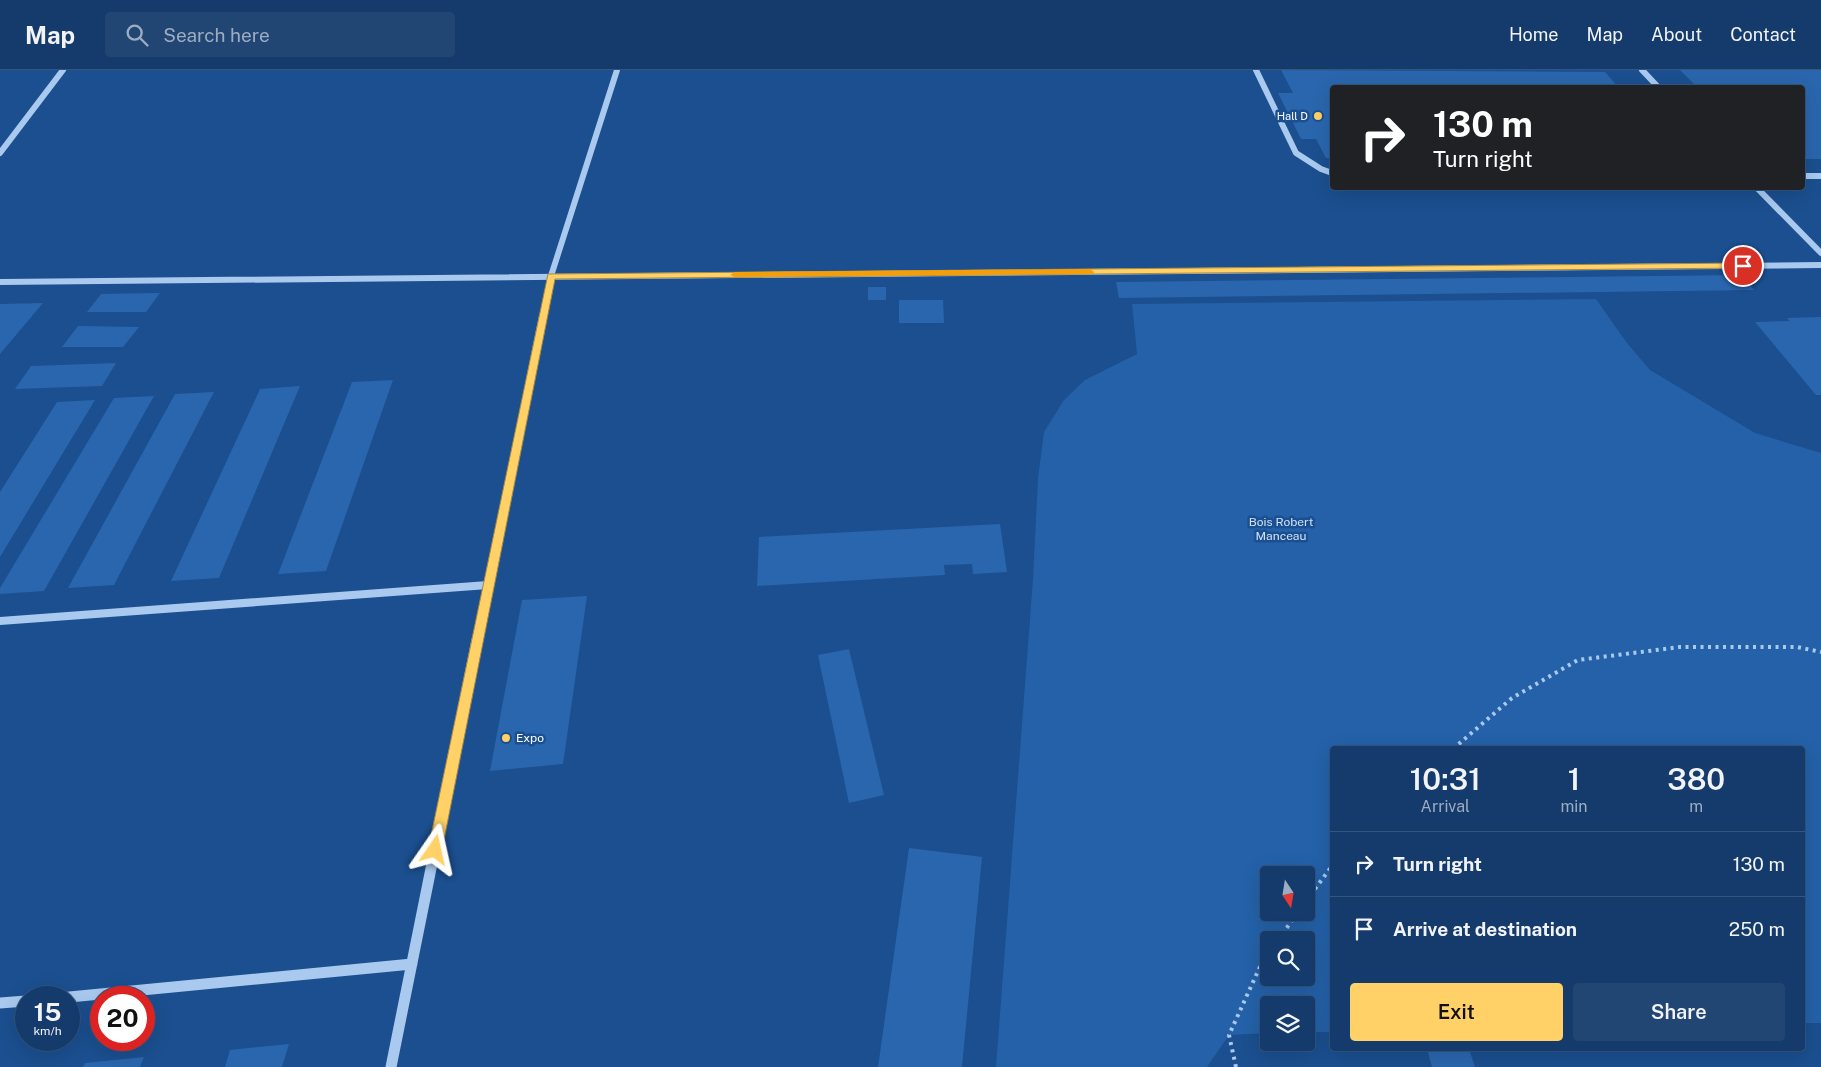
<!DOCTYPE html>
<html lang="en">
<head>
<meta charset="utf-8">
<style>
  body { margin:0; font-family:"Public Sans",sans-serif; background:#214673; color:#f1f3f6; height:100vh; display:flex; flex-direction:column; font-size:19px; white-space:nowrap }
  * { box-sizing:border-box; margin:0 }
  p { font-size:16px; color:#9dadc1 }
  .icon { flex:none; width:28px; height:28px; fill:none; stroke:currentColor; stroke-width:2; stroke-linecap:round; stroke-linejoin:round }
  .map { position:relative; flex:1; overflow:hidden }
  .drawer { position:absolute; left:1330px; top:676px; width:475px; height:305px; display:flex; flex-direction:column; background:#143b6b; border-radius:5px; box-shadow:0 5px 20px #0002,0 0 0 1px #33557e }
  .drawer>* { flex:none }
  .banner { position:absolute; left:1330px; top:15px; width:475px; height:105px; border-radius:5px; box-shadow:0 5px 20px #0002,0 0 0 1px #33557e; background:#202124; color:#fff; overflow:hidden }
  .needle { width:32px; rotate:168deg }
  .buttons { position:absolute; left:1260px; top:796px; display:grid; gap:10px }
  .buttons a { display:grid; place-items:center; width:55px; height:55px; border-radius:5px; background:#143b6b; box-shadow:0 5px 20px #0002,0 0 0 1px #33557e; font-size:25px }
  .speed { position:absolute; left:15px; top:916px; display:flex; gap:10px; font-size:25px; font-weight:700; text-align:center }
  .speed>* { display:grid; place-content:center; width:65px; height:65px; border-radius:50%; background:#143b6b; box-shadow:0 5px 20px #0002,0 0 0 1px #33557e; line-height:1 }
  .speed small { font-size:12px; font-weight:400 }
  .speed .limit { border:8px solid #d22; background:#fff; color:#111 }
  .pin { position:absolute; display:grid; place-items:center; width:42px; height:42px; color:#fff; margin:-21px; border:2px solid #fff; border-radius:50%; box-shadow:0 1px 5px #0007 }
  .me { position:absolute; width:55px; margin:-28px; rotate:11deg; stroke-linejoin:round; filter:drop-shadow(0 0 4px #0008) }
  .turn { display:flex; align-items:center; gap:18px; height:105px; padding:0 20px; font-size:22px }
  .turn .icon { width:65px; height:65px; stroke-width:2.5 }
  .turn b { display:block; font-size:35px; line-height:42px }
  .eta { display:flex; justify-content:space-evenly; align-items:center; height:85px; text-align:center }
  .eta b { font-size:30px; font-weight:600; line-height:35px }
  .action { display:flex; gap:10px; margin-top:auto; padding:10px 20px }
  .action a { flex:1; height:58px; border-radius:5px; background:#ffd166; color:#111; font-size:20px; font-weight:600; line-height:58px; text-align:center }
  .action a+a { background:#214673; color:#f1f3f6 }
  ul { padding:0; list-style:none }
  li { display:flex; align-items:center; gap:15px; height:65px; padding:0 20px; border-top:1px solid #33557e }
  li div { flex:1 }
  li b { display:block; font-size:19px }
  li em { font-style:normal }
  header { display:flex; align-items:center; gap:30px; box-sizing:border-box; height:70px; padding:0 25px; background:#143b6b; border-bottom:1px solid #33557e }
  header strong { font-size:24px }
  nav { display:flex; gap:28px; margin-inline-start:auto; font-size:18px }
  .search { width:350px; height:45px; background:#214673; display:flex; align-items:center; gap:12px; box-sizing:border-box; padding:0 18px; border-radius:5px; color:#9dadc1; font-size:19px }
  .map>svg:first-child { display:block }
  .green { fill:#2461a8; fill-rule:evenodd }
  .building { fill:#2a66ad }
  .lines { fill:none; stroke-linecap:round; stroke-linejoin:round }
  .path { stroke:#a9c9ee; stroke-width:4; stroke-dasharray:3 4.5; stroke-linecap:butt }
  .minor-far2 { stroke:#a9c9ee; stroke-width:6 }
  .minor-far1 { stroke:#a9c9ee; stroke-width:8 }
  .minor { stroke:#a9c9ee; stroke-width:11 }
  .route { fill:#ffd166; stroke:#a68842 }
  .slow { fill:#f59e0b }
  .poi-dot { fill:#ffd166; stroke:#1b4f8f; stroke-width:2 }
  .labels { text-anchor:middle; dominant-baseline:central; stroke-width:5; stroke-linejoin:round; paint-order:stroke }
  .far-poi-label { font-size:11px; fill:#fff; stroke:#1b4f8f; text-anchor:end }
  .park-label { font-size:12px; fill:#cfe3fa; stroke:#1b4f8f }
  .poi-label { font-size:12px; fill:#fff; stroke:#1b4f8f; text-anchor:start }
</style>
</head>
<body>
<header>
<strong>Map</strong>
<div class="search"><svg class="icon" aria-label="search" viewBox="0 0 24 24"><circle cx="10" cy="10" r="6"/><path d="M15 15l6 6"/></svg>Search here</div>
<nav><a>Home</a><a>Map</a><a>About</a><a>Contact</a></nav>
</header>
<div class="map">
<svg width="1821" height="997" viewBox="0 0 1821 997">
  <rect width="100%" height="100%" fill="#1b4f8f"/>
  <path class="green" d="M1596,229L1627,273L1650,300L1755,363L1821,383V953H1803L1802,679H1332V962H1306V935H1269V963L1229,965L1207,997H996L1033,509L1038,408L1044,362L1064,330L1085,310L1137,284L1132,234ZM1269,805H1306V842H1269ZM1269,870H1306V908H1269Z"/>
  <path class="building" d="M1281,0L1605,2L1619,18H1332V88H1326L1316,69H1301L1278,23H1293Z
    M1680,0H1821V89H1802V18H1698Z
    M1742,205L1754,220L1119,228L1116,212Z
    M868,217H886V230H868Z
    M160,223L146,242H87L101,224Z
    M899,230H943L944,253H899Z
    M43,233L0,284V234Z
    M1821,247V325H1816L1755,252L1790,251L1787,248Z
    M78,256L139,257L123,277H62Z
    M116,293L102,316L15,319L31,296Z
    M393,310L326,501L278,504L352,312Z
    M300,316L219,508L171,511L260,319Z
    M214,322L114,515L68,518L175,324Z
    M154,326L44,521L0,524V518L114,328Z
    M95,330L0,487V422L57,332Z
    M1000,454L1007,502L973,504L972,494L944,495L945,505L757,516L759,467Z
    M587,526L563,694L490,701L522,530Z
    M849,579L884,725L849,733L818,585Z
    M909,778L982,787L962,997H878Z
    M289,974L282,997H225L230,980Z
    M1427,979H1469L1475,997H1432Z
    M144,987L140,997H83L85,993Z"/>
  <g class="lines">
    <path class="path" d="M1453,679L1512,628L1578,590L1680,577H1797L1821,582
      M1306,831L1332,796
      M1278,870L1298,842
      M1236,997L1229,965L1263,890L1269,882"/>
    <path class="minor-far2" d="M1256,0L1296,83L1321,99L1332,103
      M1642,0L1659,18
      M0,83L63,0
      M1802,106H1821
      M1757,118L1821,183
      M0,212L1821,195
      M543,247L551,206L617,0"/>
    <path class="minor-far1" d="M0,551L488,515
      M477,571L543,246"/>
    <path class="minor" d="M59,928L412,894
      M0,933L26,931
      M391,997L477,570"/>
  </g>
  <path class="route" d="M1743,193L1747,196L1746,198L555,209L442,780L440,785L435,787L430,785L428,780L548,204Z"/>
  <path class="slow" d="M1090,199L1094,202L1093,204L735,207L730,205L735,202Z"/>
  <g class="poi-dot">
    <circle cx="1318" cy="46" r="5"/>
    <circle cx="506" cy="668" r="5"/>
  </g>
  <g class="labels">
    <g class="far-poi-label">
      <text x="1308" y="46">Hall D</text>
    </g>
    <g class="park-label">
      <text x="1281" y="452">Bois Robert<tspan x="1281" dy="14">Manceau</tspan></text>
    </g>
    <g class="poi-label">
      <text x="516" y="668">Expo</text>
    </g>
  </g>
</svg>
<div class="buttons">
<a><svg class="needle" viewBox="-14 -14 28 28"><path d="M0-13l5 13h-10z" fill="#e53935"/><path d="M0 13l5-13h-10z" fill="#9dadc1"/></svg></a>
<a><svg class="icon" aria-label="search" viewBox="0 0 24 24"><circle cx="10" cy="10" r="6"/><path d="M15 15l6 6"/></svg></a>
<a><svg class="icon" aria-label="layers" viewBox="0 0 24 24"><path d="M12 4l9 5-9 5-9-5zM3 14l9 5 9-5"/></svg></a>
</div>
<div class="speed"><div>15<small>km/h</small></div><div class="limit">20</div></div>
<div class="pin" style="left:1743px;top:196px;background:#d93025"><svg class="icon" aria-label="arrive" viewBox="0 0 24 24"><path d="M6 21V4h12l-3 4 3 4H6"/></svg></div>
<svg class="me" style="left:435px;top:780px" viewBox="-20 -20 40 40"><path d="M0-17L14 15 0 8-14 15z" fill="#ffd166" stroke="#fff" stroke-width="4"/></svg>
<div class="banner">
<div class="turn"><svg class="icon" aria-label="right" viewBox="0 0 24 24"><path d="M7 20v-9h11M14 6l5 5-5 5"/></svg><div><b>130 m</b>Turn right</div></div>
</div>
<section class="drawer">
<div class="eta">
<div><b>10:31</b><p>Arrival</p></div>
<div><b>1</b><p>min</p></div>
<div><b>380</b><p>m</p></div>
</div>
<ul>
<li><svg class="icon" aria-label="right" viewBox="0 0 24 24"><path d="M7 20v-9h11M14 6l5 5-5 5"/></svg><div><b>Turn right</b></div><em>130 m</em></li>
<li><svg class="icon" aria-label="arrive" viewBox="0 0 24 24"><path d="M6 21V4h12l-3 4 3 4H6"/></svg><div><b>Arrive at destination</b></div><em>250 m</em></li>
</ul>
<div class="action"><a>Exit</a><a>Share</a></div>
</section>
</div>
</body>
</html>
